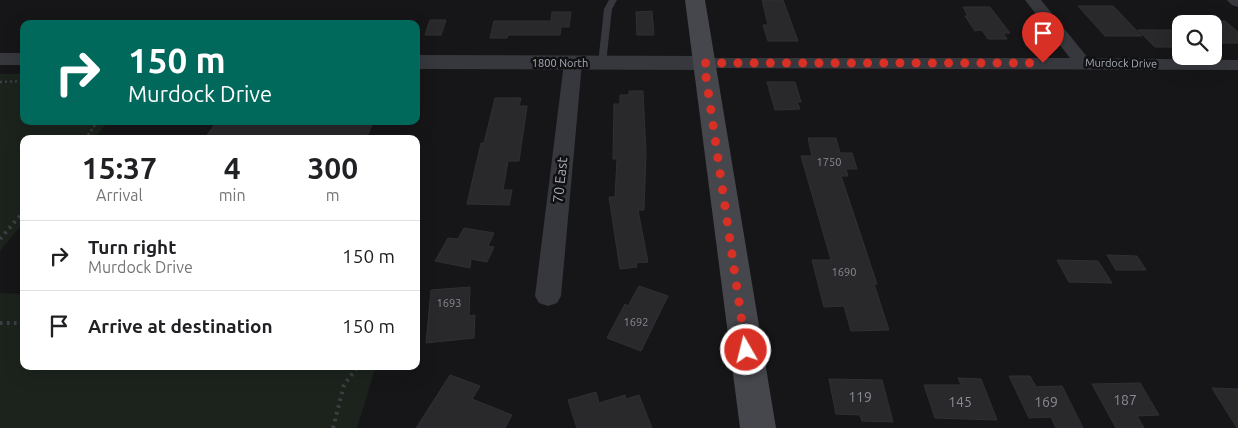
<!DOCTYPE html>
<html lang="en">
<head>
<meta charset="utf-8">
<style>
  body { margin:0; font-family:Ubuntu,sans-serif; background:#f6f6f6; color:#202124; height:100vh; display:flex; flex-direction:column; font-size:19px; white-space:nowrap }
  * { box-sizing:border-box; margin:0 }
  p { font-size:16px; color:#757577 }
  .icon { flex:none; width:28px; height:28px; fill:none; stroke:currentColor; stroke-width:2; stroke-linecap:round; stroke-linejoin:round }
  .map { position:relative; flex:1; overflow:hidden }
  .side { position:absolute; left:20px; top:135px; width:400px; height:235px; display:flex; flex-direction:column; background:#fff; border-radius:10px; box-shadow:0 5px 20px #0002 }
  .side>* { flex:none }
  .hud { position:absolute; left:20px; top:20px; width:400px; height:105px; border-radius:10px; box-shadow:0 5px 20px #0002; background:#00695c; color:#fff; overflow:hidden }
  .tools { position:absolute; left:1172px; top:15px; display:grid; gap:10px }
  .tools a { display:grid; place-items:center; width:50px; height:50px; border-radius:10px; background:#fff; box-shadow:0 5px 20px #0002; font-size:25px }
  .pin { position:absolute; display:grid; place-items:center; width:42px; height:42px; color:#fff; margin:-51px -21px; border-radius:50% 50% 50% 0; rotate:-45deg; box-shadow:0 0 5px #0007 }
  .pin .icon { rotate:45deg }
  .me { position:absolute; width:55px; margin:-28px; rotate:352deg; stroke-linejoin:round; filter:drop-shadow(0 0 4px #0008) }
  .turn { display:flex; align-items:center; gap:18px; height:105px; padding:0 25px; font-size:22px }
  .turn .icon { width:65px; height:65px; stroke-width:2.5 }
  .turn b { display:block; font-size:35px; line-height:42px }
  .eta { display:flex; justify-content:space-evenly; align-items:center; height:85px; text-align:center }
  .eta b { font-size:30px; font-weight:600; line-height:35px }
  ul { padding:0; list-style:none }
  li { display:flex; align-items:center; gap:15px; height:70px; padding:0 25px; border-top:1px solid #e0e0e0 }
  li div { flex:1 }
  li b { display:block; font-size:19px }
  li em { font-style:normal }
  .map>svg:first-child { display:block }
  .green { fill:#1c231d }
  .building { fill:#29292c; stroke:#303034 }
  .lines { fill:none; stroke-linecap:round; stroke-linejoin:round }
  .path-far1 { stroke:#3d3f44; stroke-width:2.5; stroke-dasharray:2 3; stroke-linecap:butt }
  .path { stroke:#3d3f44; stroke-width:4; stroke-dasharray:2.5 4.5; stroke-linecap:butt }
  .service { fill:#37383d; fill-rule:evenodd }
  .minor { fill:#37383d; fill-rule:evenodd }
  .tertiary { fill:#37383d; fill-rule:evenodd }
  .secondary { fill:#45474d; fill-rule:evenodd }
  .route { stroke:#d93025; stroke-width:9; stroke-dasharray:0 16.2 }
  .labels { text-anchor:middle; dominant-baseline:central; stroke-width:5; stroke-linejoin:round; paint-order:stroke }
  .far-street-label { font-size:11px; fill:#a8adb8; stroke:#111113 }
  .number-label { font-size:11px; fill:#888b94 }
  .street-label { font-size:14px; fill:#a8adb8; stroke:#111113 }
  .near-number-label { font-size:14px; fill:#888b94 }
</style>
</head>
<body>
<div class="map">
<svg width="1238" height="428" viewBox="0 0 1238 428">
  <rect width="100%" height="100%" fill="#161618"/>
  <path class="green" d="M0,74H24V121H108L94,139H24V222L0,251Z
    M0,293L24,294V366H376L357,428H0Z"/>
  <path class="building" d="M762,0H783L798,41H768L763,25H768Z
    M1078,6H1113L1142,36H1105Z
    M963,7H990L1010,33H1003L1007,39H988L982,30L975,31L965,16H968Z
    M652,11L654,35H637L636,12Z
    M552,12H571L569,27H561L560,35H508L507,38H490L494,21H551Z
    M430,20H446L441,35H425Z
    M1214,21H1225L1238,32V43H1218L1214,39Z
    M1138,30H1181V47H1155Z
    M767,82H795L801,102H797L800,109L775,110Z
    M629,91H643L646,153L644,210H638L648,262L636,263L637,267L620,269L609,197H615L617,159H613L614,104H620V95H629Z
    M495,98H521L519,106H527L519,161H508L503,190H512L509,205L467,204L481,143H484Z
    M217,121H346L373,122L366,139L205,138Z
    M808,138H836L840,153H852L857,169H846L848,176H841L877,284H874L889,330L851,331L844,306L824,307L812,260H831L801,156H812Z
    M464,228L494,233L488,246L494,247L487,262L471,259L470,268L435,261L448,238L458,239Z
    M1107,255L1137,256L1146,270H1116Z
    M1057,260L1098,261L1112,283L1069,282Z
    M639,286L668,296L641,351L607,338L625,304L628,306Z
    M470,287L469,316L475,315L474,338L426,343L431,290Z
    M450,375L480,386L472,399L512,415L505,428H416Z
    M1009,376H1030L1036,387L1062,386L1083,428H1056L1051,417L1029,418Z
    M958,378L981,379L997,420L935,418L924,385H961Z
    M829,379L882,380L893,422L862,421L860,415L836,414Z
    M1140,383L1159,415L1137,416L1144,428H1116L1092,384Z
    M1212,388L1238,389V428H1237Z
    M596,392L599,403L625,395L626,399L639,395L652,428H577L568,400Z"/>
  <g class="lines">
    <path class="path-far1" d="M0,82L24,81
      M85,139L98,121"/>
    <path class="path" d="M0,239L24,211
      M0,323H24
      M333,428L344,385L358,366"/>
    <path class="service" d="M609,0H617L612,9L606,63L602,66L598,63L604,9Z"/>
    <path class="minor" d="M1025,0H1041L1088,58L1238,60V70L704,68L698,67L695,63L698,59L704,58H1070Z
      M1227,0H1238V7L1232,5Z
      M573,58L579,59L582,63L561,296L557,303L548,306L539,303L535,296L564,63L567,59Z"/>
    <path class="tertiary" d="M0,53H24V65H0Z
      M416,55L704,56L712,58L715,63L712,68L704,70L416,69Z"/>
    <path class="secondary" d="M685,0H705L776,428H740Z"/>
  </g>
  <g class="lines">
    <path class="route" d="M746,350L704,63H1043"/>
  </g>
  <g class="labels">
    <g class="far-street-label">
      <text x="560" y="63">1800 North</text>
      <text transform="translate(1121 63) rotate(1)">Murdock Drive</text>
    </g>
    <g class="number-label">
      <text x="829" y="162">1750</text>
      <text x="844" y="272">1690</text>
      <text x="449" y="303">1693</text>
      <text x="636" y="322">1692</text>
    </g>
    <g class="street-label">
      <text transform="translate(560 180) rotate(-84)">70 East</text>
    </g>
    <g class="near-number-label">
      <text x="860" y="397">119</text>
      <text x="1125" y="400">187</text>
      <text x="960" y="402">145</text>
      <text x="1046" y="402">169</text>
    </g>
  </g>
</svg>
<div class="tools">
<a><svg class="icon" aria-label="search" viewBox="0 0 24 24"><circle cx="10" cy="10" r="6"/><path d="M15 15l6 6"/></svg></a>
</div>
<div class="pin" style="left:1043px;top:63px;background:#d93025"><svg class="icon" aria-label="arrive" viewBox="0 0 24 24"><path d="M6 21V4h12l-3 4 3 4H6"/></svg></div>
<svg class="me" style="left:746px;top:350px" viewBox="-20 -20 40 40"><circle r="17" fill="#d93025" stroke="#fff" stroke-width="3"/><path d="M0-11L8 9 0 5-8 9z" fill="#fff"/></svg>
<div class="hud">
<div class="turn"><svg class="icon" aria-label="right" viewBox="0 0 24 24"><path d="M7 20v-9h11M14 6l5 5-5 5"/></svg><div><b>150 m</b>Murdock Drive</div></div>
</div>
<section class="side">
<div class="eta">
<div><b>15:37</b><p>Arrival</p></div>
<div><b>4</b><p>min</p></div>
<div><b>300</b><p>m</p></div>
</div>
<ul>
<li><svg class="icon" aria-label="right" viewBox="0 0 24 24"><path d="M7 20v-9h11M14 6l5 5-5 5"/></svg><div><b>Turn right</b><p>Murdock Drive</p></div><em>150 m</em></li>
<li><svg class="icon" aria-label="arrive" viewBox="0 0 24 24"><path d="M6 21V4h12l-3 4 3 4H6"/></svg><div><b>Arrive at destination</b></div><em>150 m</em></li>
</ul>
</section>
</div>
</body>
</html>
